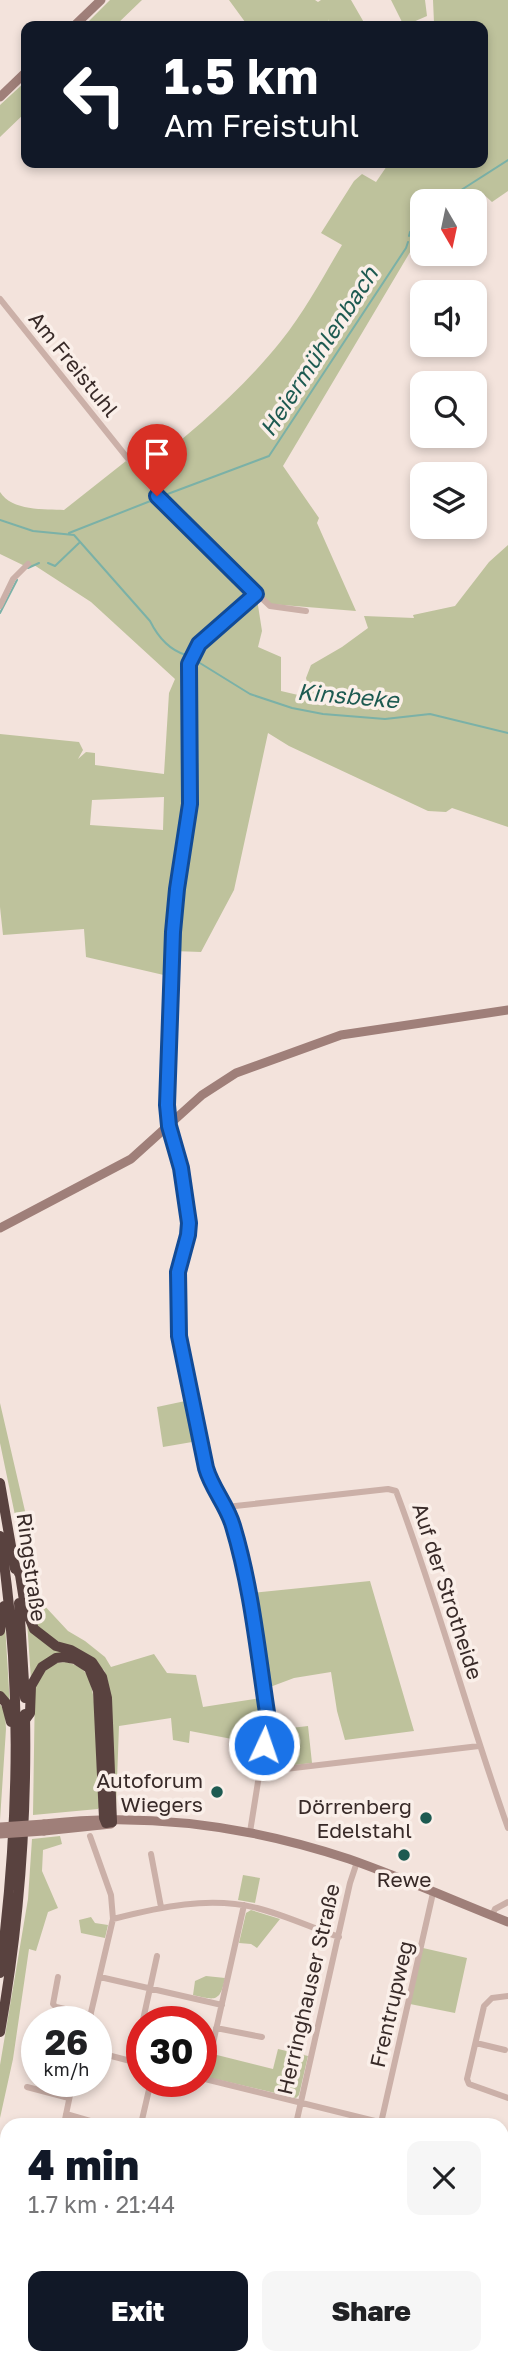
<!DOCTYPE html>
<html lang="en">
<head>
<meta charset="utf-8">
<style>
  body { margin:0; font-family:"Golos Text",sans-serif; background:#f6f6f6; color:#202124; height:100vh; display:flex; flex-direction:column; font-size:26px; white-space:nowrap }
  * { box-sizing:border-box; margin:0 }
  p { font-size:23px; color:#757577 }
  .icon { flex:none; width:38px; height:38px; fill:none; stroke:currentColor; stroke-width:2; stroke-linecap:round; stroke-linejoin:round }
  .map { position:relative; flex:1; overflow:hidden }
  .side { position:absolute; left:0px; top:2118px; width:509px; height:247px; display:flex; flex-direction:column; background:#fff; border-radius:21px 21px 0 0; box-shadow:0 4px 10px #0003 }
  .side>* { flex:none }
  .banner { position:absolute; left:21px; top:21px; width:467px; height:147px; border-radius:14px; box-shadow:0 4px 10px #0003; background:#111827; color:#fff; overflow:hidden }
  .needle { width:46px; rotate:171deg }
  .controls { position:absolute; left:410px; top:189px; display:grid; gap:14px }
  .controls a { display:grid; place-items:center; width:77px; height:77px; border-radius:14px; background:#fff; box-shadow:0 4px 10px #0003; font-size:35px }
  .speed { position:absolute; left:21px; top:2006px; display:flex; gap:14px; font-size:35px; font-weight:700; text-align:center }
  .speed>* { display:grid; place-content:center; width:91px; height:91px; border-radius:50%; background:#fff; box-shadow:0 4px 10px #0003; line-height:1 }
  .speed small { font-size:18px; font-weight:400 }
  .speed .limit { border:10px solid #d22; background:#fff; color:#111 }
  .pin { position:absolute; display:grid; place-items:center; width:60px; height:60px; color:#fff; margin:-72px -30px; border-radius:50% 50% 50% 0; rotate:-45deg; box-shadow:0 0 7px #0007 }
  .pin .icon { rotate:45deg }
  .me { position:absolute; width:77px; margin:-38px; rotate:3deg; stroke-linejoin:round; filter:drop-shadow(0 0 5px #0008) }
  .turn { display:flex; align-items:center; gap:24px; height:147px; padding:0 28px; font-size:32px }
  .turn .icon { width:91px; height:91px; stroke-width:2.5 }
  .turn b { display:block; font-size:49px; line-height:60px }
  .round { display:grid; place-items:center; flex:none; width:74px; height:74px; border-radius:14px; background:#f6f6f6 }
  .overview { display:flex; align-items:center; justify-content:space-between; height:119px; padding:0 28px }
  h1 { font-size:42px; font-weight:800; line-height:52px; color:#111827 }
  .action { display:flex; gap:14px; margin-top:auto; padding:14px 28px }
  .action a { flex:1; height:80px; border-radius:14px; background:#111827; color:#fff; font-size:28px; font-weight:800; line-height:80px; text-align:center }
  .action a+a { background:#f6f6f6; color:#202124 }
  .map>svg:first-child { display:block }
  .green { fill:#bec29c; fill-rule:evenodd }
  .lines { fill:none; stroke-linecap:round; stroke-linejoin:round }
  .stream { stroke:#7bb1a7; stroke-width:2 }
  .street { stroke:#cbb0a8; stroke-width:6 }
  .secondary { stroke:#9f7f79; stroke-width:9 }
  .highway { stroke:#59423f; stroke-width:10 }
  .secondary-bridge { stroke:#9f7f79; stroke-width:9 }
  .route-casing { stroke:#114b97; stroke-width:18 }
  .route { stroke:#1a73e8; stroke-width:12 }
  .poi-dot { fill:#1d5a51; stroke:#faefe9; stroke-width:2.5 }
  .labels { text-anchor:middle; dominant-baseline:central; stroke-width:7; stroke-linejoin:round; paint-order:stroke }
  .street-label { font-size:21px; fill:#382a28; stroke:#faefe9 }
  .poi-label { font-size:21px; fill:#382a28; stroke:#faefe9; text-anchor:end }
  .water-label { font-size:23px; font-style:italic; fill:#1d5a51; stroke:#faefe9 }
</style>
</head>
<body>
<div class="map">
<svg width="508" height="2364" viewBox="0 0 508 2364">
  <rect width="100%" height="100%" fill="#f3e3dc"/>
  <path class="green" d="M110,0H142L115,26H84Z
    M229,0H315L318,2L321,0H351L366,26H332L328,19L331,26H248Z
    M391,0H425L427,16L404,26Z
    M433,0H508V191L492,202L480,191L465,201H422V232L283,466L319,518L317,523L356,611L270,604L216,550H213L170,508L143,471C192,432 242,390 281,341C305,311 323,277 342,245L321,233L354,181L362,174L376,182L389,163H483V26H429L434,23Z
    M26,81V112L0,137V105Z
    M126,461L155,497L248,590L254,601L257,599L262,631L258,647L281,657V691L311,698L306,678L311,665L342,647L368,628L364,616L414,618L413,615L455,606L489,562L508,545V827L452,808L446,812L428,811L289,746L268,733L234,890L201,952L173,951L168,976L86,957L84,929L3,935L0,907V734L79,742L83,750L78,759L86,752L95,753V765L164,774L169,693L175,679L91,602L34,565L29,568L0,554V492C12,511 44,509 64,510ZM164,797L163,830L90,825L92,800Z
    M190,1400L198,1441L163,1447L157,1407Z
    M0,1403L25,1511L41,1602L68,1631L85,1641L105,1657L111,1667L154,1654L167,1673L196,1675L203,1707L261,1698L264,1721L257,1769H255L253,1743L190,1731L189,1743L173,1740L171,1718L119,1726L116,1808L108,1681L104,1670L38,1629L29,1607L21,1544L0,1443Z
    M370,1581L414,1731L345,1740L337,1711L331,1672L294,1678L270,1687L274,1730L308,1726L312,1763L268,1768L264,1766L270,1720L251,1593Z
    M27,1621L98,1676L59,1656L31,1680Z
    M5,1624L10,1706L0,1693V1636Z
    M66,1662C73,1664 80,1666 85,1672C101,1689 94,1778 100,1806L98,1809L33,1815L35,1686L47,1668L56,1663Z
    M0,1704L5,1712L6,1729L0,1820Z
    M60,1836L62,1844L43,1850L42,1871L58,1908L48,1912L36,1951L29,1949L13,2059L0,2118V2065L28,1899L32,1839Z
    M243,1875L260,1878L255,1903L238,1900Z
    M251,1910L280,1919L257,1948L251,1944L239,1943L246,1913Z
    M91,1917L95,1923L108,1925L105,1938L81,1933L79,1920Z
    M423,1948L467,1958L455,2013L410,2004Z
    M206,1976L225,1978C220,2003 215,2000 193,1995L195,1981Z
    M278,2049L308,2056L299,2095L296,2098L207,2077L213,2054L273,2069Z"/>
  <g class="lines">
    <path class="stream" d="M444,201L508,160
      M409,236L410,232L422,221
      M165,495L269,456L406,248L408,242
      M0,520L33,531L74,535L150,621C158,637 169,650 186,655
      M69,533L153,500
      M48,563L55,566L79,543
      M28,568L39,563
      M0,613L17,580
      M200,649L255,602
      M195,660L250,694L292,708L323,714L385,719L430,714L508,733"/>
    <path class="street" d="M0,299L169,510L270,606L306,611
      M0,606L13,579L28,564
      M226,1507L388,1489L396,1491C438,1602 468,1716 508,1828
      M260,1772L479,1746
      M250,1832L268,1719L248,1594L236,1535L229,1514L213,1488L206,1468L178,1325V1272L188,1235L189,1223L181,1168L169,1126L167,1105L173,932L177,889L190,804L189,664L199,644L256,594
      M151,1854L161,1907
      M492,1916L495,1909L508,1902
      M113,1919C160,1907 209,1896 257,1908C285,1915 312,1928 339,1937
      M58,1977L53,2004L56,2007L91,2015
      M100,1977L222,2005
      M508,1996L492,1998L484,2006L467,2079L469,2084L508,2098
      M143,2020L157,1956
      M89,2021L113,1919L111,1895L90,1836
      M216,2028L262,2037
      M476,2043L505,2050
      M96,2052L142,2064
      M201,2078L387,2124
      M205,2079L244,1905
      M27,2087L69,2098
      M66,2114L97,2123
      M381,2123L433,1893
      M64,2124L73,2081
      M141,2124L151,2081
      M296,2124L350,1883L357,1862
      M502,2160L508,2162
      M0,2207L7,2178
      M0,2214H7
      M502,2269L508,2243
      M502,2303L508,2304
      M49,2357L50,2364
      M271,2357V2364"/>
    <path class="secondary" d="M74,26L101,0
      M0,97L26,72
      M0,1228L131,1159L202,1095L236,1073L341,1035L508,1010
      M44,1824C147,1812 250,1826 349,1859C403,1878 455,1901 508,1922
      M44,1831L111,1824"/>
    <path class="highway" d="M0,1483L15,1569
      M0,1536C23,1681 19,1828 0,1973
      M14,1563L20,1575L25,1607L34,1629L56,1646L71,1650L92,1662L102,1677L107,1698L112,1822L106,1823L104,1818L98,1691L89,1668L75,1659L64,1657L56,1658L42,1667L31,1686L30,1713L25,1720
      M19,1603L25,1698
      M0,1631L4,1606
      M0,1696L6,1703L11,1722
      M0,2032C19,1927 27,1821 25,1714"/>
    <path class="secondary-bridge" d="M0,1827L44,1824
      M0,1834L44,1831"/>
  </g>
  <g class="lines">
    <defs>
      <path id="route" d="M157,496L256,594L199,644L189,664L190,804L177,889L173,932L167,1105L169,1126L181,1168L189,1223L188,1235L178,1272L179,1336L206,1468C212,1489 227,1505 233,1526C252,1589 258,1655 268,1719L264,1745"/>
    </defs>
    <use href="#route" class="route-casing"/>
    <use href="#route" class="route"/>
  </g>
  <g class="poi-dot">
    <circle cx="217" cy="1792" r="7"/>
    <circle cx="426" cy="1818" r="7"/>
    <circle cx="404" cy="1855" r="7"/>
  </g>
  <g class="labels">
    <g class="street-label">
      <text transform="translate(74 364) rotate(51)">Am Freistuhl</text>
      <text transform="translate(32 1567) rotate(82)">Ringstraße</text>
      <text transform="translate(448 1591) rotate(72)">Auf der Strotheide</text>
      <text transform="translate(308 1989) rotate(-77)">Herringhauser Straße</text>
      <text transform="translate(391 2004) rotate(-77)">Frentrupweg</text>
    </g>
    <g class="poi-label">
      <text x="203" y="1780">Autoforum<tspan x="203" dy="24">Wiegers</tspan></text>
      <text x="412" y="1806">Dörrenberg<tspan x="412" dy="24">Edelstahl</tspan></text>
      <text x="404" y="1879" text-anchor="middle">Rewe</text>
    </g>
    <g class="water-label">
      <text transform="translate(318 351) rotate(-57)">Heiermühlenbach</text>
      <text transform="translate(348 695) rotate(5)">Kinsbeke</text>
    </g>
  </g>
</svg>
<div class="controls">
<a><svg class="needle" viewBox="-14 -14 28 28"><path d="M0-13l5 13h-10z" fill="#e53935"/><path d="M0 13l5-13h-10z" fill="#757577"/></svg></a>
<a><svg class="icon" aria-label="sound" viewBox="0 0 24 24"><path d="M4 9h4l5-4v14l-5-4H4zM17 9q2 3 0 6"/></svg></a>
<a><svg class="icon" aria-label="search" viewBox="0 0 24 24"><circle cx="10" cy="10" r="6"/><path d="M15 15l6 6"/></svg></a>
<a><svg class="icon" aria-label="layers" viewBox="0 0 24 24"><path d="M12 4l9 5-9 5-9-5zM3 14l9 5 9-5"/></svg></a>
</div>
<div class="speed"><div>26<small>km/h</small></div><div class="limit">30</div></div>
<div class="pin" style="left:157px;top:496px;background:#d93025"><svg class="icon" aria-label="arrive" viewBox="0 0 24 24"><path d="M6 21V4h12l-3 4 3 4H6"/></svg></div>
<svg class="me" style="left:264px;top:1745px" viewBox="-20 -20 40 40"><circle r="17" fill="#1a73e8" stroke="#fff" stroke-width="3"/><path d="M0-11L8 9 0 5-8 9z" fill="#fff"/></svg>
<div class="banner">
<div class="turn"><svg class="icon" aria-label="left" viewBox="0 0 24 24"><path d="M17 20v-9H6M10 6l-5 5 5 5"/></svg><div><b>1.5 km</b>Am Freistuhl</div></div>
</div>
<section class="side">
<div class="overview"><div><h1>4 min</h1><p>1.7 km · 21:44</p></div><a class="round"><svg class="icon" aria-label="close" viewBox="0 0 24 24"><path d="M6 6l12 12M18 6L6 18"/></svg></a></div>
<div class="action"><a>Exit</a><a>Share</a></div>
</section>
</div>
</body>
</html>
